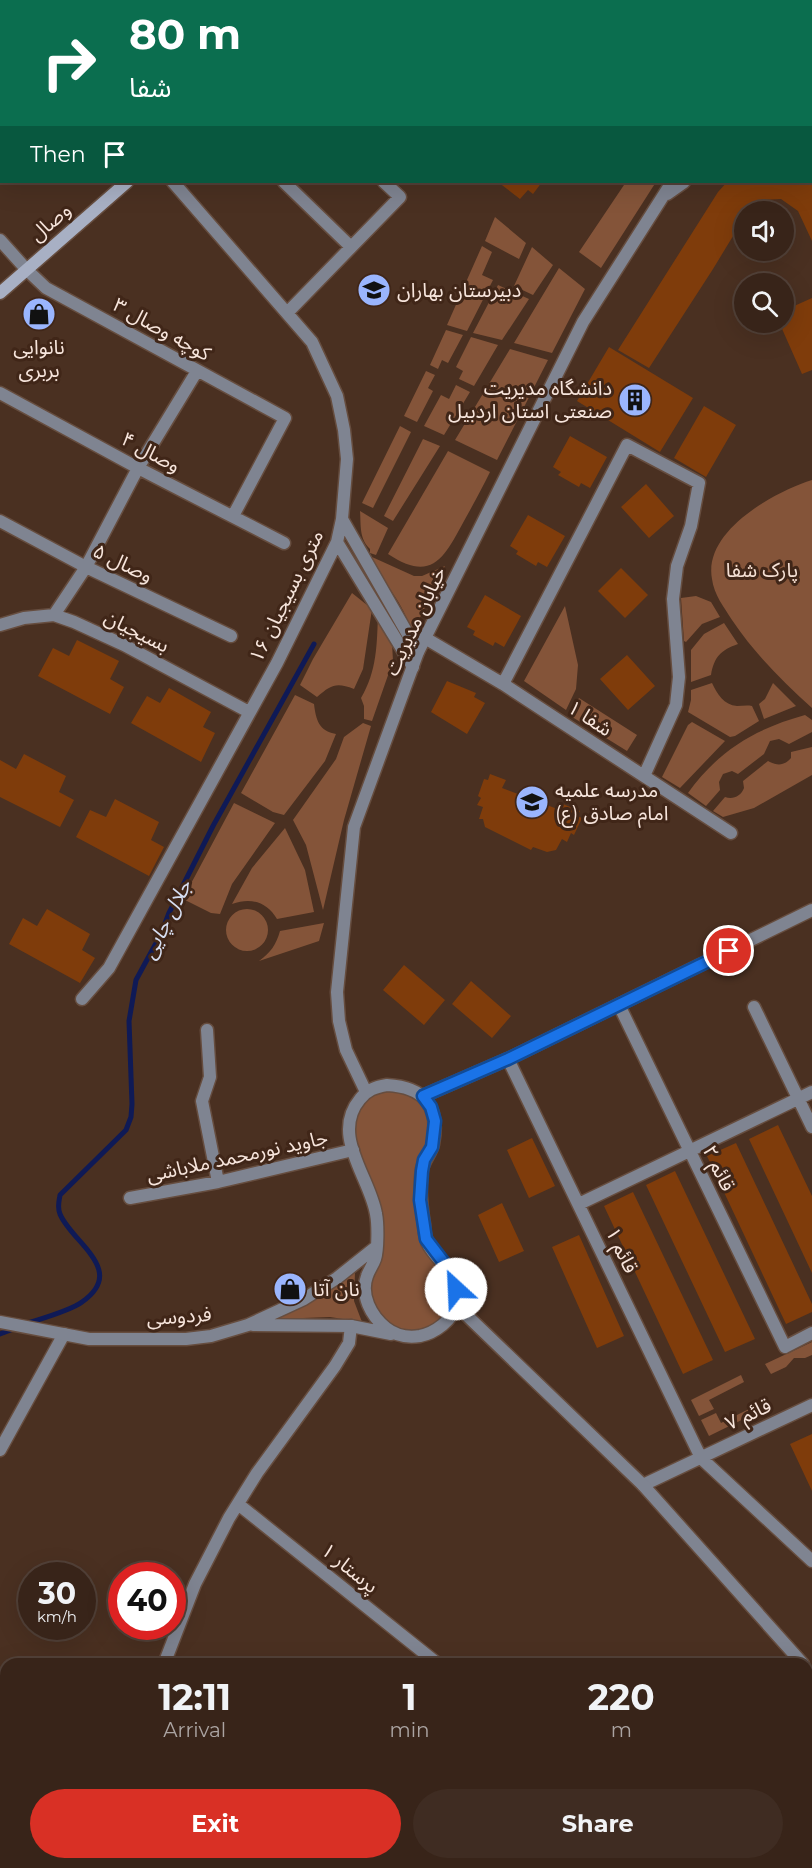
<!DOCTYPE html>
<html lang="en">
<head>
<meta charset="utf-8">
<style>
  body { margin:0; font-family:Montserrat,"Noto Sans Arabic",sans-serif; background:#3f2c22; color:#f1f3f6; height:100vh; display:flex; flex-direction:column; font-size:22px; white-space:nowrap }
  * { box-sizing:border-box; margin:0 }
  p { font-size:20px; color:#aba4a2 }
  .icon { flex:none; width:33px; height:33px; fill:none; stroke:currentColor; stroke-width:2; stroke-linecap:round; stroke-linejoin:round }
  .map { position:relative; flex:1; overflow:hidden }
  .drawer { position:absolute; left:0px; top:1658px; width:813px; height:212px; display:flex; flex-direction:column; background:#382419; border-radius:18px 18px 0 0; box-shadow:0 6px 24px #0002,0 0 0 2px #524138 }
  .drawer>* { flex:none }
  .hud { position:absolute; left:0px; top:0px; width:813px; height:183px; box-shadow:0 6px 24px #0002,0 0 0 2px #524138; background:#0b6e4f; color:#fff; overflow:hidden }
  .controls { position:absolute; left:734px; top:201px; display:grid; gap:12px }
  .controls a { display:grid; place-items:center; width:60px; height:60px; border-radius:50%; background:#382419; box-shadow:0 6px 24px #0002,0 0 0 2px #524138; font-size:30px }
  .speed { position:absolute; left:18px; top:1562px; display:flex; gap:12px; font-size:30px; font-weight:700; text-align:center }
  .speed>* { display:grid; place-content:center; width:78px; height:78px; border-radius:50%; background:#382419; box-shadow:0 6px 24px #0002,0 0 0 2px #524138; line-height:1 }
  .speed small { font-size:15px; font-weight:400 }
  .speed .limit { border:9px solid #d22; background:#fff; color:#111 }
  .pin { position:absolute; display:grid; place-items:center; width:51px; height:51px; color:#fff; margin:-26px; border:3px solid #fff; border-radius:50%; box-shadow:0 2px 6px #0007 }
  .me { position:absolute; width:66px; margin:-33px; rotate:335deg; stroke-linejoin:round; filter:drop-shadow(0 0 4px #0008) }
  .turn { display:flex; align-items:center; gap:21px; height:126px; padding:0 30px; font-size:27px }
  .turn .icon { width:78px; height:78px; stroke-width:2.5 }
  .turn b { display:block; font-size:42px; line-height:51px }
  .then { display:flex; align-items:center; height:57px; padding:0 30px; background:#0003; gap:12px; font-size:22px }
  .eta { display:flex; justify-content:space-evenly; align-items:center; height:102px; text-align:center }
  .eta b { font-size:36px; font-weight:700; line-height:42px }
  .action { display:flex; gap:12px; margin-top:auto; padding:12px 30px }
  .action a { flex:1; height:69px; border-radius:36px; background:#d93025; color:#fff; font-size:24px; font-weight:700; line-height:69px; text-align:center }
  .action a+a { background:#3f2c22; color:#f1f3f6 }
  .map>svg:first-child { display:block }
  .green { fill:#845439 }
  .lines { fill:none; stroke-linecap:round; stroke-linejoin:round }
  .stream { stroke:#0f1a56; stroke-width:5 }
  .building { fill:#7f3c0b }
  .minor-casing { stroke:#664d3f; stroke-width:15 }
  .tertiary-casing { stroke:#664d3f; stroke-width:15 }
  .secondary-casing { stroke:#664d3f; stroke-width:15 }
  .minor { stroke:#7f8491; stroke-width:12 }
  .tertiary { stroke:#7f8491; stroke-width:12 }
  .secondary { stroke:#a8b0c4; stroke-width:12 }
  .route-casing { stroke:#114b97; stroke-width:15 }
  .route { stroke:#1a73e8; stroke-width:10 }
  .labels { text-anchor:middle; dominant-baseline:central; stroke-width:6; stroke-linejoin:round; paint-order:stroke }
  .street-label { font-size:20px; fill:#f7e5dc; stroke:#402618 }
  .poi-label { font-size:20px; fill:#f7e5dc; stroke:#402618; text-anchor:start }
  .park-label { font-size:20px; fill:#f5e0d4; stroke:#402618 }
  .water-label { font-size:21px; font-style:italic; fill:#d6def1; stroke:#402618 }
</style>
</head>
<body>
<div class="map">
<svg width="812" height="1868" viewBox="0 0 812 1868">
  <rect width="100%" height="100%" fill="#4a3021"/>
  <path class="green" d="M626,182H656L601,268L579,252Z
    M495,217L526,243L519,259L485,241Z
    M482,246L492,252L482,275L493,280L467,331L447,325Z
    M532,247L553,265L533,295L514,286Z
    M559,268L585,289L552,353L514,343Z
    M498,285L529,299L502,340L473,333Z
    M446,330L463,335L448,363L442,360L438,369L430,365Z
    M471,337L498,345L474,386L459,379L463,371L456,367Z
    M510,349L548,360L497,460L455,440Z
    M426,371L435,375L428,388L433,391L417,422L404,416Z
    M456,385L470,392L444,435L424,426L441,395L449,399Z
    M400,426L411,432L373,508L362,503Z
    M423,439L440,446L393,521L384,516Z
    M448,451L490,472C482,488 473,505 464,521C444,558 432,583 388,554Z
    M812,480V708C782,681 755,654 732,620C724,607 714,595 712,579C703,531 774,492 812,480Z
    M360,511L388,528L376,555L370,553V549C359,539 361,525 360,511Z
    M372,557L414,576H422L445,566L412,634C404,601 383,585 372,557Z
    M352,593L372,609L363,669L354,689C336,682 331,685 317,697L300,685L313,659Z
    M696,596L711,602L720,617L702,624L686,642L684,641L681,598Z
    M565,606L578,665L576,689L566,710L524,681Z
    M378,613L392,643L393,661L372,721L364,719V706L361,698C377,671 377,644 378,613Z
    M724,623L738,644C721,650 714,657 711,675L691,682V650L704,634Z
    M712,683C717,694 724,705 737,706C742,706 747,705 752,706L759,721L735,736L730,737L688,712L691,700V690Z
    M773,683L796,706L764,719L759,704L765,699Z
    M295,695L314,704C316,720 319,731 336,734L325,761L284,815L273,812L241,793Z
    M579,698L637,735L627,751L569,715Z
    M805,715L812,720V732L789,744L779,739L770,741L764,754L738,774L732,771L723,774L719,782L720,790L706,806L688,793C719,750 755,729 805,715Z
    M692,722L725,741L680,788L662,777L688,725Z
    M363,723L371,726L344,820L323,910L306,845L293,820L336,759L344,737Z
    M812,747V775L754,808L723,817L713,811L725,797C733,800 741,796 744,788L743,781L768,761C777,766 784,766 791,758V752Z
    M234,803L275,823L232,884L220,914L211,913L185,900L187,891Z
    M285,828L305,870L314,912L277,919C267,902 251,897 232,904L252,868Z
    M226 930a21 21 0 1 1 42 0a21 21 0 1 1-42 0Z
    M324,923L319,941L259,961C271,952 276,945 280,931Z
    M393,1089L419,1099L433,1123L429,1151L421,1242C429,1253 450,1275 452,1287C460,1327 402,1348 377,1314C360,1291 376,1281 380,1259C382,1246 383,1227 381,1214C379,1195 370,1174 361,1158C359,1154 355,1151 354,1146C352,1140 350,1125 352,1120C354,1116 357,1112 360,1108C368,1094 377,1091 393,1089Z
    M355,1272L354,1301L362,1322L330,1317L277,1319Z
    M812,1342V1355L805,1358H794L786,1367L771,1374L765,1364Z
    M741,1375L744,1382L709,1400L714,1409L699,1416L691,1400Z
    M757,1405L760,1411L709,1436L701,1420L716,1413L721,1423Z"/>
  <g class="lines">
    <path class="stream" d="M25,1324C40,1319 70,1311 82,1302C128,1270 71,1242 60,1214C57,1207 59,1202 60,1195L126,1130L131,1117L132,1104L129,1021L136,980L161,934L169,913L213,826L314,644
      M0,1334L16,1328"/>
  </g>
  <path class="building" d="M498,182H542L533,194L528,190L520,199Z
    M727,182H812V241L798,211L781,199L761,200L752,205L748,212H744V218L713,269L649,368L618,350L718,192Z
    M812,298V370L802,374L779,322H783V311Z
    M609,347L693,398L660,452L577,401Z
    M704,406L736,425L706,477L674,458Z
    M570,436L607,457L590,488L581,483L579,487L558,475L561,472L553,467Z
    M646,484L674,516L649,538L621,507Z
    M528,515L565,536L547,567L538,562L536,566L516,554L518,551L510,546Z
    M621,568L648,595L625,618L598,591Z
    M485,595L521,616L504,647L495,642L493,646L473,635L475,631L467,627Z
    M77,640L119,661L110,679L124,687L110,714L38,676L53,648L69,656Z
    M627,655L655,686L628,710L600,679Z
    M447,681L476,693L474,697L485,703L467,734L431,712Z
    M169,688L211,712L203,727L215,733L201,762L131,723L147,696L160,703Z
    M24,754L66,776L59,792L74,800L60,827L0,797V760L16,769Z
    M490,774L506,780L502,788L560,810L563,804L580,811L577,816L582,818L574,835L571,833L567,842L562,839L556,850L547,852L533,847L531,850L485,827L483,819H479L483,807L477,805L481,798L478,796L484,779L488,780Z
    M115,799L159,822L151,840L164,847L149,876L76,837L90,810L106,817Z
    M47,909L90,934L82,950L95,958L80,983L9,944L23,918L37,926Z
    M404,965L445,1000L424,1025L383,990Z
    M471,981L511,1016L492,1038L452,1004Z
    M778,1125L812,1196V1273L749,1139Z
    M532,1138L555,1186L529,1198L507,1150Z
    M736,1143L812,1304V1312L786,1324L707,1156Z
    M675,1171L755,1339L725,1352L646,1185Z
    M633,1192L713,1360L683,1374L604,1206Z
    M502,1203L524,1251L499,1262L478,1215Z
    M579,1235L624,1336L597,1348L552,1247Z
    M294,1280L297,1296L287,1299L284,1282Z
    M812,1434V1491L790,1444Z"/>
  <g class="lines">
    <defs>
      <path id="minor" d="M33,0L35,2
        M195,0L197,2
        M383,0L385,2
        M443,0L445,2
        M800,0L802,2
        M0,13L2,14
        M284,182L351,247
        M0,240L26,269L46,288L285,418L233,516
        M287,313L400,197L384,182
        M0,393L138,468L284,543
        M342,519L418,652
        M0,521L86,567L231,636
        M337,542L413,667
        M54,615L86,567L138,468L197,371
        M0,625L24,618L54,615L74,622L124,645L249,712
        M425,638L503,684L731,833
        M503,684L627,445L699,483L691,526L677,566L673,599L679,677L676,705L644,776
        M82,999L109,968L277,663L337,542L342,519L347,459L344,430L337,396L312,342L173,182
        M619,1005L785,1347L812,1333
        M754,1007L812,1127
        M207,1030L210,1077L202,1101L218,1182
        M508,1059L701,1458L812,1561
        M130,1198L218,1182L353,1150
        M579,1204L812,1092
        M0,1450L64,1334
        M643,1485L812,1405
        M238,1504L438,1664
        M166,1664V1659L195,1584L229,1518L257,1473L335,1366L349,1343L351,1326
        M0,1721L6,1722
        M0,1823H6"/>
      <path id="tertiary" d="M667,194L684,182
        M387,1085C425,1087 440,1107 433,1144C431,1153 424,1160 422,1169C419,1188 421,1206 424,1224C424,1229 425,1236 427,1242C437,1264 464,1274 456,1305C453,1320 435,1333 420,1336C407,1338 396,1336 386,1328C371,1316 360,1295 367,1276C369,1270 373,1265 375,1259C378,1250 378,1224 376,1214C370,1177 330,1135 360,1099C367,1090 375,1087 387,1085Z
        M366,1092L346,1050L339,1021L337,992L354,827L418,652L583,322L672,182
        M423,1096L508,1059L812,910
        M456,1305L643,1485L803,1664
        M0,1322L89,1339H186L211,1336L248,1325L304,1299L337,1278L376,1247
        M253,1325L351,1326L391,1334"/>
      <path id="secondary" d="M755,0L756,2
        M786,0V2
        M335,2L337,0
        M812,55V56
        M812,120V121
        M0,293L127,182"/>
    </defs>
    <use href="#minor" class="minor-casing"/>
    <use href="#tertiary" class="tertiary-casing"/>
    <use href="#secondary" class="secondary-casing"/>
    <use href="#minor" class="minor"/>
    <use href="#tertiary" class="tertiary"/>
    <use href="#secondary" class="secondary"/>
  </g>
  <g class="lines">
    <defs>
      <path id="route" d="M456,1289L452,1273L426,1239L420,1200L422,1171L424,1160L432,1147L435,1121L431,1107L423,1096L508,1059L729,951"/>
    </defs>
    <use href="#route" class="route-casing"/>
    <use href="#route" class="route"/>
  </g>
  <defs>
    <symbol id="school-disc" viewBox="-11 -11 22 22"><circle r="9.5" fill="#9ab5fd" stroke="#402618"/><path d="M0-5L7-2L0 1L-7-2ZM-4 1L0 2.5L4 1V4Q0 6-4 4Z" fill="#111"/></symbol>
    <symbol id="shop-disc" viewBox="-11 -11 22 22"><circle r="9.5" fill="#9ab5fd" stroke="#402618"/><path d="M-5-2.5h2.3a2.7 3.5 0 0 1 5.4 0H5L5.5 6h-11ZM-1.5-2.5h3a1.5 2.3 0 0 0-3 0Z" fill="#111"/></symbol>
    <symbol id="building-disc" viewBox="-11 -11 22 22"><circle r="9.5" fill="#9ab5fd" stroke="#402618"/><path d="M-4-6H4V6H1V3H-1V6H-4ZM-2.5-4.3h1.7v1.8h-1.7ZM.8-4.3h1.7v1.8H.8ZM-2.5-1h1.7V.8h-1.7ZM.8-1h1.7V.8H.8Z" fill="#111"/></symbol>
    <symbol id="university-disc" viewBox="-11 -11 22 22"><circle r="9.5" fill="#9ab5fd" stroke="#402618"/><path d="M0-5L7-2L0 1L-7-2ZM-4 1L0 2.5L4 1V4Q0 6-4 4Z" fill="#111"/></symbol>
  </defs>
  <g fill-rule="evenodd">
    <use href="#school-disc" x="355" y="271" width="38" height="38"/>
    <use href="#shop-disc" x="20" y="295" width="38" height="38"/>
    <use href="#building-disc" x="616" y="381" width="38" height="38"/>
    <use href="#university-disc" x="513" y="783" width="38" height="38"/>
    <use href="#shop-disc" x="271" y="1270" width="38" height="38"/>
  </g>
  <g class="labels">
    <g class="street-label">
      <text transform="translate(50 222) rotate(-41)">وصال</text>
      <text transform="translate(162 329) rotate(29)">کوچه وصال ۳</text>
      <text transform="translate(151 452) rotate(28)">وصال ۴</text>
      <text transform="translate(123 563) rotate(26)">وصال ۵</text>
      <text transform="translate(286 596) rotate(-64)">۱۶ متری بسیجیان</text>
      <text transform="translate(415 621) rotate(-65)">خیابان مدیریت</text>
      <text transform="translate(137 631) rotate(27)">بسیجیان</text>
      <text transform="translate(590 718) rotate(33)">شفا ۱</text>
      <text transform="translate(237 1156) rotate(-12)">جاوید نورمحمد ملاباشی</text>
      <text transform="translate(719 1168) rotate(64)">قائم ۲</text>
      <text transform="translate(622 1250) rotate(64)">قائم ۱</text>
      <text transform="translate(179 1316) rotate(-4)">فردوسی</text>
      <text transform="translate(748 1414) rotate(-25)">قائم ۷</text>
      <text transform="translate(350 1568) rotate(39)">پرستار ۱</text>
    </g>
    <g class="poi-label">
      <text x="397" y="290">دبیرستان بهاران</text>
      <text x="39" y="347" text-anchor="middle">نانوایی<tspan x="39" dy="23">بربری</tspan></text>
      <text x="612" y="388" text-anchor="end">دانشگاه مدیریت<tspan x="612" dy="23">صنعتی استان اردبیل</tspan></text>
      <text x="555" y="790">مدرسه علمیه<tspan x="555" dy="23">امام صادق (ع)</tspan></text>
      <text x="313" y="1289">نان آتا</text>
    </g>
    <g class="park-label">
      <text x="762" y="570">پارک شفا</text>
    </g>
    <g class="water-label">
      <text transform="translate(166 919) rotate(-63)">جلال چایی</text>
    </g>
  </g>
</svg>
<div class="controls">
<a><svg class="icon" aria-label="sound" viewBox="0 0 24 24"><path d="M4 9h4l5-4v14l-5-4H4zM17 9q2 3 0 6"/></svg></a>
<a><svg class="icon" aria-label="search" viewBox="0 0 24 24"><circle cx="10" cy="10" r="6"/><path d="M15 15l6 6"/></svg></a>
</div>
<div class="speed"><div>30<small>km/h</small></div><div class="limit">40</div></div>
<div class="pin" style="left:729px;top:951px;background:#d93025"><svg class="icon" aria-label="arrive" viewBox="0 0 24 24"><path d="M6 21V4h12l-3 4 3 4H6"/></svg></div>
<svg class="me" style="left:456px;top:1289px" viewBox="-20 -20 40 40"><circle r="19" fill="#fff"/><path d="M0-13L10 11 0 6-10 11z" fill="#1a73e8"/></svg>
<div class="hud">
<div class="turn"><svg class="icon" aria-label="right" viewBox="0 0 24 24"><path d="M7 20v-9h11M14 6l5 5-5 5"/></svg><div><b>80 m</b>شفا</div></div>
<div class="then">Then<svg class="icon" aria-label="arrive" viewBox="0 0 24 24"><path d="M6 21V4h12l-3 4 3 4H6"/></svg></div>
</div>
<section class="drawer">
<div class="eta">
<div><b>12:11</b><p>Arrival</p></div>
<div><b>1</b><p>min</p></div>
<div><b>220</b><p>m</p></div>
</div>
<div class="action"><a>Exit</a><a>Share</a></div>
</section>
</div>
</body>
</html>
